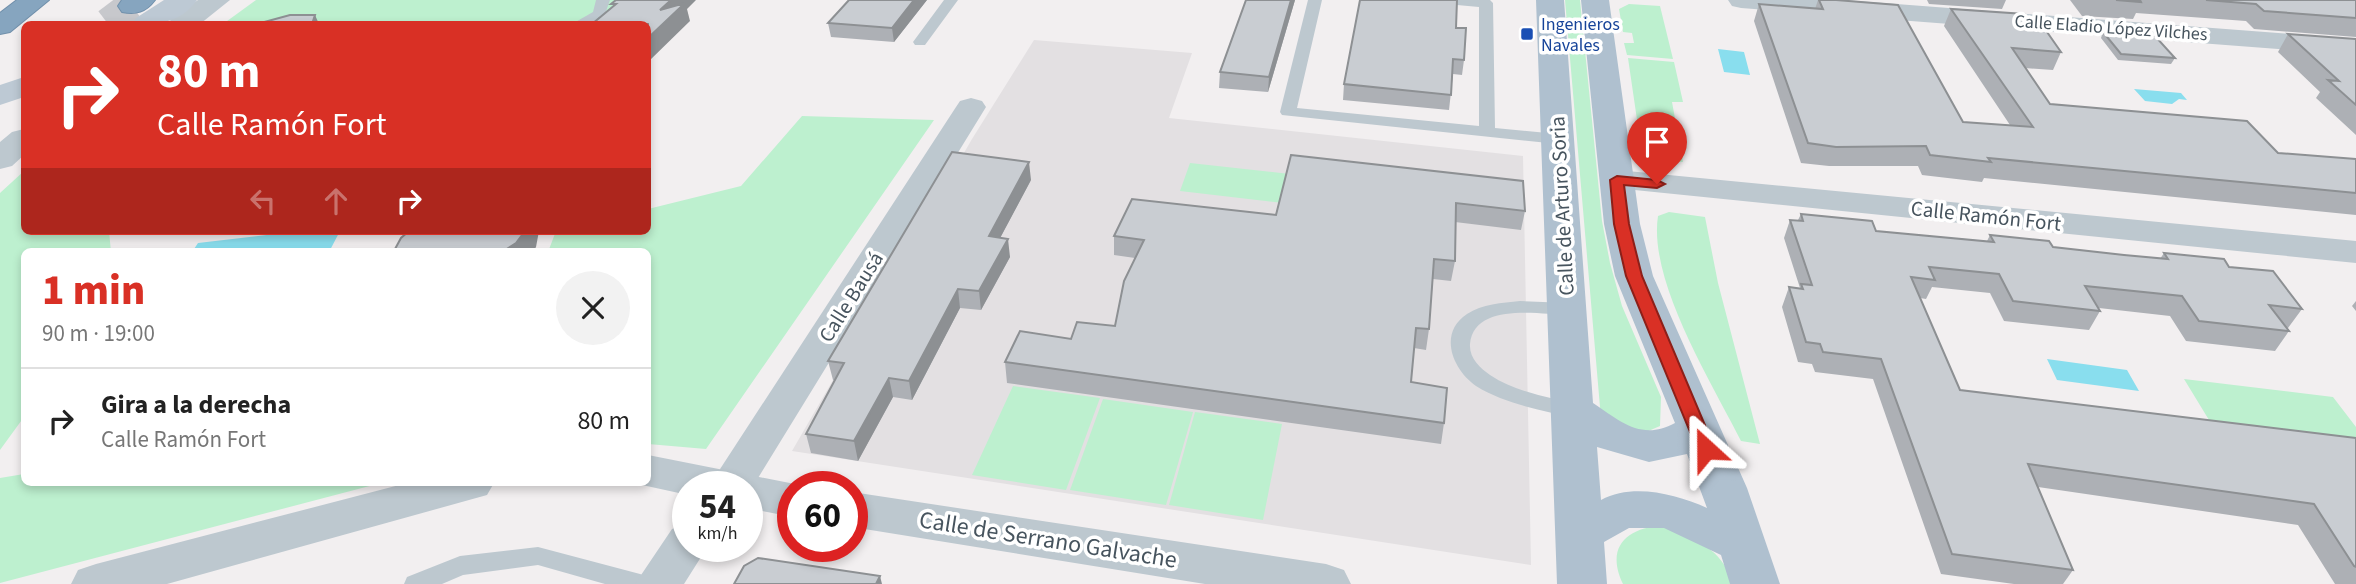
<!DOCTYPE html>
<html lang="es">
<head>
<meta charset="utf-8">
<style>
  body { margin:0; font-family:"Source Sans 3",sans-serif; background:#f2f2f2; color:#222; height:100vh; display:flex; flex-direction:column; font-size:26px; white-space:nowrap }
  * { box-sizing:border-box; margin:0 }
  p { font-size:23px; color:#767676 }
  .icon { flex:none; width:38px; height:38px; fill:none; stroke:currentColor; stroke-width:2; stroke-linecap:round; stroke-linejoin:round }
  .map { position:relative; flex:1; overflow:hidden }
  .side { position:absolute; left:21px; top:248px; width:630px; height:238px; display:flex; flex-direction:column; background:#fff; border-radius:10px; box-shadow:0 4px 10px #0003 }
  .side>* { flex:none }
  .top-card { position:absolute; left:21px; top:21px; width:630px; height:214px; border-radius:10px; box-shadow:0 4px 10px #0003; background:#d93025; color:#fff; overflow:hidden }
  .speed { position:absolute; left:672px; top:471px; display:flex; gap:14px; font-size:35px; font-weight:700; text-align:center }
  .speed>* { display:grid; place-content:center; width:91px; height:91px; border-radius:50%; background:#fff; box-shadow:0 4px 10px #0003; line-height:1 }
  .speed small { font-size:18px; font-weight:400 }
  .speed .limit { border:10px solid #d22; background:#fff; color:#111 }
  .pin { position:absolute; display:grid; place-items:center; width:60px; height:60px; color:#fff; margin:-72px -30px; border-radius:50% 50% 50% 0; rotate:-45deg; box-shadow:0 0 7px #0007 }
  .pin .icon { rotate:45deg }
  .me { position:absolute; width:77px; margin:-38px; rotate:336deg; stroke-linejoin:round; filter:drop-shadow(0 0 5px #0008) }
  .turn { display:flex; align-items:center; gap:24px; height:147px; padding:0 21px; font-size:32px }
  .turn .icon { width:91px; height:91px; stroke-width:2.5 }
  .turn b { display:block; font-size:49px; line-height:60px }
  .lanes { display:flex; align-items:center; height:66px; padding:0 21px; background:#0003; justify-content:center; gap:35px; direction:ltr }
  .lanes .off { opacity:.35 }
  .round { display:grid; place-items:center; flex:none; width:74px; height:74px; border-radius:37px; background:#f2f2f2 }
  .head { display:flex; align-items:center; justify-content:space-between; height:119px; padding:0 21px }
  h1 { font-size:42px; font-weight:800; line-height:52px; color:#d93025 }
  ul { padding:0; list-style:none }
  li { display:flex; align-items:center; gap:21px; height:105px; padding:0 21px; border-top:2px solid #e0e0e0 }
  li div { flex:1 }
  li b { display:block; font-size:26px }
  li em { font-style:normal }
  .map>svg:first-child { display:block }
  .education { fill:#e3e0e2 }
  .green { fill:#bdf0cf }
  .water { fill:#89deee }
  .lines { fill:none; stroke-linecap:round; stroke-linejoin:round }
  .motorway-tunnel { stroke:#c7c8cc; stroke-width:32; stroke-dasharray:32 16; stroke-linecap:butt }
  .motorway-casing { stroke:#7190ab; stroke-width:2 }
  .service { fill:#bdc8cf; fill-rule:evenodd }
  .minor { fill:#bdc8cf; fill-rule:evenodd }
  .tertiary { fill:#bdc8cf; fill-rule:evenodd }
  .secondary { fill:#bdc9d4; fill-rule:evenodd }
  .primary { fill:#afc0cf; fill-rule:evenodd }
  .motorway { fill:#86a5bf; fill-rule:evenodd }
  .wall { fill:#adb0b5 }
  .shaded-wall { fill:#8d9093 }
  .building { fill:#c9cdd2; stroke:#8d9093; stroke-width:2 }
  .route { fill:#d93025; stroke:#8d1f18; stroke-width:2 }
  .transit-dot { fill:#1a4fb4; stroke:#fff; stroke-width:2.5 }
  .labels { text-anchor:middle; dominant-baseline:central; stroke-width:7; stroke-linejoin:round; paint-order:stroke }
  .far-transit-label { font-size:18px; fill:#164399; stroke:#fff; text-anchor:start }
  .far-street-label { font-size:18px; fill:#47545e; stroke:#fff }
  .street-label { font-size:21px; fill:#47545e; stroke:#fff }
  .near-street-label { font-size:24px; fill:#47545e; stroke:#fff }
</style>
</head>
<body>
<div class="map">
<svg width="2356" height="584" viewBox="0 0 2356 584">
  <rect width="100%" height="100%" fill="#f2eff0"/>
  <path class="education" d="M1034,40L1192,53L1169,118L1523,156L1531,565L792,451L972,139Z"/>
  <path class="green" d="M256,0H638L609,24H223Z
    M1565,0H1580L1602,221L1610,263L1622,306L1661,397L1660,426L1639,435L1601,415L1600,407Z
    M1629,4L1660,6L1673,59L1627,55L1624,43H1634L1632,33L1623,32L1619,9Z
    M1628,58L1674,62L1683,102H1672L1683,162L1654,160L1642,154Z
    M802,116L934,120L706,449L648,444V252H548L556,231H648V209L741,186Z
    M1190,163L1290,174L1283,203L1180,191Z
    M24,171V231H109L111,252H24V417L0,450V193Z
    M1669,212L1705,217L1718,283L1760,444L1741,441C1712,383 1648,281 1658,216Z
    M2184,379L2333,397L2356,427V438L2209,420Z
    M1013,386L1100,398L1066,490L972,475Z
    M1103,399L1193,412L1166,505L1070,490Z
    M1195,412L1282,424L1263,520L1169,505Z
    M24,474V483H381L0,583V478Z
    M1663,526C1698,543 1720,545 1733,584H1623C1605,547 1627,527 1663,526Z"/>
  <path class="water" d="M1718,49L1744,52L1750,75L1724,72Z
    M2134,89L2181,93L2187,100L2179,99L2172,104L2145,101Z
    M300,231H340L329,252H192L198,243Z
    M2047,359L2127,370L2139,391L2057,380Z"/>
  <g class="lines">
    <path class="motorway-tunnel" d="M108,24L132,6"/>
    <defs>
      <path id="motorway" d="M17,0H49L10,32L0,34V13Z
        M122,0H155C146,12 136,15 122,12L118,6Z"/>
    </defs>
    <use href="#motorway" class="motorway-casing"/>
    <path class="service" d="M596,0H610L604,17L589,24H572L593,12Z
      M944,0H958L925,45H915L913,42Z
      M1308,0H1322L1297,108L1479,126V7L1446,4L1439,0H1490L1493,3L1495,128L1558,134L1566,139L1558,144L1282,115L1280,112Z
      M1520,301L1568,303L1575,305L1578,309L1575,313L1568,315C1539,314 1474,302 1470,344C1469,358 1480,368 1490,375C1517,393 1550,397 1582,406L1585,411L1582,416L1574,418C1541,410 1505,404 1476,386C1452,369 1438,333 1467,314C1482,304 1502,303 1520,301Z
      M538,547L640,574L649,577L652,584H605L538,565L463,575L442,584H404L407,577L460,556Z"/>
    <path class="minor" d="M1728,0H1844L2356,39V55L1741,8L1732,6Z
      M971,98L982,101L986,107L747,496V486H709L956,107L960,101Z
      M1617,170L2356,241V263L1605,187L1601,180L1605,173Z
      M688,523V546H708L684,584H635L672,529Z"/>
    <path class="tertiary" d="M198,0H230L200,24H168L172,18Z
      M24,129V155L12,166L0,169V142L12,132Z
      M648,455L805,486H793V517L747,508V486H688V495L633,483H648Z
      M407,483H494L487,495L167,584H71L78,570L96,564Z
      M852,492L1326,564L1344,570L1351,584H1205L852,527Z"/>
    <path class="secondary" d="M164,0H197C180,24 158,24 132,24L136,18Z
      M24,77V97L0,105V85Z"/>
    <path class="primary" d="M1536,0H1564L1593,403C1621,422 1642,441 1675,423L1615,276L1604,224L1581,0H1609L1640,224L1653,276L1747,488L1780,584H1730L1721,555L1664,528H1629L1604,542L1607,584H1557ZM1597,447L1649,462L1687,454L1707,508C1675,494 1633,483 1601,500Z"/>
    <use href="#motorway" class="motorway"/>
  </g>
  <path class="wall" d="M927,0L894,42L831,37L828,23Z
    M1246,0H1295L1268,92L1219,88L1220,72Z
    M1818,0H1836L1963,122L2010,125L1944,26L1951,9L2030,22L2061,52L2053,70L2025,68L2050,104L2278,153L2356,159V215L1984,178L1982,182L1922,175L1918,166H1829L1801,163L1754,21L1759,4L1815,9Z
    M1927,0H2006L2002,9L1929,4Z
    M2070,0H2356V37L2254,29L2246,21L2136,13L2133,19L2082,16Z
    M1456,28L1464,60L1462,75L1453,74L1449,110L1343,100L1344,84Z
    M2103,32L2175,58L2171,64L2118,60L2101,38Z
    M2288,34L2356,39V135L2316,98L2320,92L2278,52Z
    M1291,155L1525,211L1521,230L1455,222V261L1451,281L1433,279L1429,329L1426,350L1414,348L1411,382L1444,423L1441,444L1007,383L1005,362L1071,339L1115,326L1135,258L1114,255V236L1276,215Z
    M1031,180L1000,238L1010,257L981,310L960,308L912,400L893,397L858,461L811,453L806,434L835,381L833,380L828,361Z
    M1801,214L1876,231L1987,241L1990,235L2053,247L2160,259L2164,253L2229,267L2302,309L2288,328H2286L2289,331L2275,351L2186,341L2170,316L2099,308L2100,311L2089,330L2004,321L1990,293L1932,287L1926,299L1920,298L1960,390L2356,438V584H2335L2298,525L2038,487L2073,570L2063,584H2014L1941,574L1873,379L1815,372L1812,364L1798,362L1782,307L1789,287L1800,288L1784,238L1790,220H1798Z
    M2356,301V311L2352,306Z"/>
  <path class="shaded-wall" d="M671,0H696L687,9L690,21L648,62V38L660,10Z
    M914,0H927L894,42L892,28Z
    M1291,0H1295L1268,92L1269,77Z
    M315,15L319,24H312Z
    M1029,162L1031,180L991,255L989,236Z
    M525,231H539L536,247L533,252H502Z
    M1008,239L1010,257L981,310L979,291Z
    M958,289L960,308L912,400L909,381Z
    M889,378L893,397L858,461L854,441Z
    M880,576L882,584H876Z"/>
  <path class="building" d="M616,0H671L660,10L685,3L648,38V24H592L616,4H611Z
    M849,0H914L892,28L828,23Z
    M1246,0H1291L1269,77L1220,72Z
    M1360,0H1457L1456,28H1466L1464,60L1453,59L1451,95L1344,84Z
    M1819,0H1836L1898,5L1963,122L2033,127L1951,9L2025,14L2030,22H2040L2061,52L2012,48L2050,104L2247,121L2278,153L2356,159V193L1988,158L1991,162L1930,155L1926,146L1836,147L1808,143L1759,4L1823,9Z
    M2116,0H2140L2141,2Z
    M2206,0H2356V18L2264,11L2256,4Z
    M290,15H315L312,24H257Z
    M2103,32L2155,36L2175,58L2121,54Z
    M2288,34L2356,39V105L2328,80L2339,81Z
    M952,152L1029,162L989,236L1008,239L979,291L958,289L909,381L889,378L854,441L806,434L844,363L828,361Z
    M1291,155L1523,181L1525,211L1456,203L1455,261L1434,259L1429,329L1416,328L1411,382L1447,388L1444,423L1005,362L1020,331L1071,339L1077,322L1115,326L1124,281L1144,240L1114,236L1132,199L1276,215Z
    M1801,214L1872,221L1876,231L1994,242L1990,235L2049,241L2053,247L2124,255L2168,259L2164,253L2224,259L2229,267L2273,271L2302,309L2269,305L2289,331L2199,321L2182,296L2085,286L2100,311L2013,301L1999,274L1929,267L1935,280L1911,277L1960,390L2356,438V567L2354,566L2314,504L2028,464L2073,570L1952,554L1881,359L1823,352L1820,344L1806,342L1789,287L1803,289L1801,284L1812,285L1790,220L1803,221Z
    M409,231H525L516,243L502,252H395V249L401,238Z
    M758,558L880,576L876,584H734L744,566Z"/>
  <path class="route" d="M1617,176L1657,180L1665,184L1657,188L1624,185L1629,224L1642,276L1715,449L1712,454H1699L1697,449L1626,276L1614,224L1610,180Z"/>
  <rect class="transit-dot" x="1520" y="27" width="14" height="14" rx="3.5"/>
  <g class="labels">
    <g class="far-transit-label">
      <text x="1541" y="24">Ingenieros<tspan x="1541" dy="21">Navales</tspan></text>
    </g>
    <g class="far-street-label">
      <text transform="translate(2111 28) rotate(4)">Calle Eladio López Vilches</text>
    </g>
    <g class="street-label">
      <text transform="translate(1562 206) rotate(-93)">Calle de Arturo Soria</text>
      <text transform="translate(1986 216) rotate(6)">Calle Ramón Fort</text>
      <text transform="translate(851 297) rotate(-58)">Calle Bausá</text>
    </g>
    <g class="near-street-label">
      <text transform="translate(1048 540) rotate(9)">Calle de Serrano Galvache</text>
    </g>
  </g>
</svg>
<div class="speed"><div>54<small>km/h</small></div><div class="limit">60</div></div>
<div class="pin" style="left:1657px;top:184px;background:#d93025"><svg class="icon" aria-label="arrive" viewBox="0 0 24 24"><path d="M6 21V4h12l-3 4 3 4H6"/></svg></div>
<svg class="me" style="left:1706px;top:449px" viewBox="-20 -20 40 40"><path d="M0-17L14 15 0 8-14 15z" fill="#d93025" stroke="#fff" stroke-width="4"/></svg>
<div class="top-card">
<div class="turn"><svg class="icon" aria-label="right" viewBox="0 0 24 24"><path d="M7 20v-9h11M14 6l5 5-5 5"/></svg><div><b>80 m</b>Calle Ramón Fort</div></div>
<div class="lanes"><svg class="icon off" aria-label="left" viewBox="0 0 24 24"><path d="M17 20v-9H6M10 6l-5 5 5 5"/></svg><svg class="icon off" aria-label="ahead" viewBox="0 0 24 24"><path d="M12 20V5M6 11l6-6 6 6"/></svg><svg class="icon" aria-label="right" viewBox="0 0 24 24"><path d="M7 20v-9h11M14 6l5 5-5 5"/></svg></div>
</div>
<section class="side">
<div class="head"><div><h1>1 min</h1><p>90 m · 19:00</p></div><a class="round"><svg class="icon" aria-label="close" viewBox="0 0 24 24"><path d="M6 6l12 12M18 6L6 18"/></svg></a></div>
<ul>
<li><svg class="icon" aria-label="right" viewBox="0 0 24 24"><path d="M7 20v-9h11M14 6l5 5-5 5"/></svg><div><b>Gira a la derecha</b><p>Calle Ramón Fort</p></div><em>80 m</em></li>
</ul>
</section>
</div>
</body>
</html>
